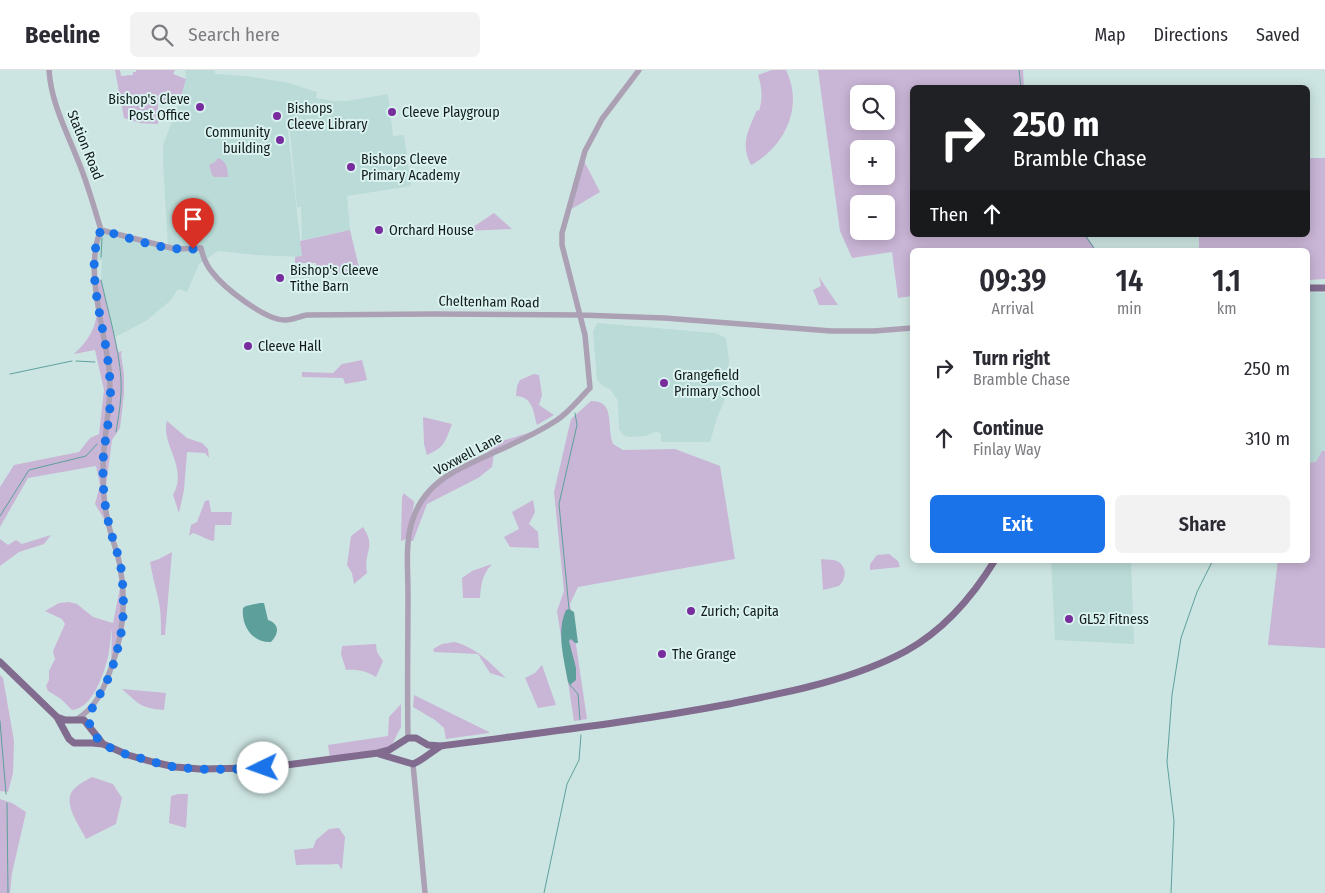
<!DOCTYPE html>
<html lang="en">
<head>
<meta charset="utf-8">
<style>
  body { margin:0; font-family:"Fira Sans Condensed",sans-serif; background:#f2f2f3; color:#2b2b33; height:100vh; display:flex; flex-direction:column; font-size:19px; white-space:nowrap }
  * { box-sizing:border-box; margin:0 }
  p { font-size:16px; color:#7c7c81 }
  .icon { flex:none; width:28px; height:28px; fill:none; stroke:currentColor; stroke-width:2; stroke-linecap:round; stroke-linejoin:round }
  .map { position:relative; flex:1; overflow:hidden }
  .details { position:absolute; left:910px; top:178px; width:400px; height:315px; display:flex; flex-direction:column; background:#fff; border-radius:8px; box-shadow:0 2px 12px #0003 }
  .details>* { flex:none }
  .top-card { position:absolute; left:910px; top:15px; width:400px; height:152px; border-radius:8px; box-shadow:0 2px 12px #0003; background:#202124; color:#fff; overflow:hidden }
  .controls { position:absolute; left:850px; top:15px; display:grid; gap:10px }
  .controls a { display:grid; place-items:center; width:45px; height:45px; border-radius:8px; background:#fff; box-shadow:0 2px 12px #0003; font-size:25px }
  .pin { position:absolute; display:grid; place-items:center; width:42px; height:42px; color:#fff; margin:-51px -21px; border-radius:50% 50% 50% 0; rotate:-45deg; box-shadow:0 0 5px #0007 }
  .pin .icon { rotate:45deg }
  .me { position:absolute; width:55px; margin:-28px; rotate:267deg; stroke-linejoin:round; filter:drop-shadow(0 0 4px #0008) }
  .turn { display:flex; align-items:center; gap:18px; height:105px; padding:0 20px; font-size:22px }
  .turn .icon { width:65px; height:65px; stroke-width:2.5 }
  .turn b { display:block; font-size:35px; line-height:42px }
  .then { display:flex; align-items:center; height:48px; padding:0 20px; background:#0003; gap:10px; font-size:19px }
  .eta { display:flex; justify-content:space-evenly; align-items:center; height:85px; text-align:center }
  .eta b { font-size:30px; font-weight:600; line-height:35px }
  .button { display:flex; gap:10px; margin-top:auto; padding:10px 20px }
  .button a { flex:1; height:58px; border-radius:8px; background:#1a73e8; color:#fff; font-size:20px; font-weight:600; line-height:58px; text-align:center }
  .button a+a { background:#f2f2f3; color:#2b2b33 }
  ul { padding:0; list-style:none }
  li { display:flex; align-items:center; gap:15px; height:70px; padding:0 20px }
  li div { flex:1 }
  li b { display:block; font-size:19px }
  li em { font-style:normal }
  header { display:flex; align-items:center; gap:30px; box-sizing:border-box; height:70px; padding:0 25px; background:#fff; border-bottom:1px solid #e1e1e2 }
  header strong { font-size:24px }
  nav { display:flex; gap:28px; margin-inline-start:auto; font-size:18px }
  .search { width:350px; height:45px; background:#f2f2f3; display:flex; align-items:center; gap:12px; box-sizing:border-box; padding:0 18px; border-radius:8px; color:#7c7c81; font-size:19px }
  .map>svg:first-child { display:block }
  .built { fill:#badbd7 }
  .green { fill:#c9b5d6; fill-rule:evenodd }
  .water { fill:#5da09b }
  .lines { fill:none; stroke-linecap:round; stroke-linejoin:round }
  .stream { stroke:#5da09b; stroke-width:1 }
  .tertiary { stroke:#aca0b4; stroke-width:5.5 }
  .primary { stroke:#816b8e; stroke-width:7 }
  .route { stroke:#1a73e8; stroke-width:9; stroke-dasharray:0 16.2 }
  .poi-dot { fill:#792c9e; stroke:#daf2f0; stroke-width:2 }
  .labels { text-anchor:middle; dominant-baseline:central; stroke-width:4; stroke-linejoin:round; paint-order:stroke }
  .poi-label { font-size:14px; fill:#121b1a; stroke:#daf2f0; text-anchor:start }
  .street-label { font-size:14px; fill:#121b1a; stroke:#daf2f0 }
</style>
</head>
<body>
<header>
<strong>Beeline</strong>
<div class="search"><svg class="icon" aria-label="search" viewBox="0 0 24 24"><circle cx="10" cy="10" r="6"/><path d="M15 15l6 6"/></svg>Search here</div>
<nav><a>Map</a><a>Directions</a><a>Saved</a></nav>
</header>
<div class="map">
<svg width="1325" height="823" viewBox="0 0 1325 823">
  <rect width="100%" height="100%" fill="#cde5e2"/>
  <path class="built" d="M185,0H214L215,4L246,6L289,13L317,22L316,28L333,31H347L388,24L393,66L404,65L411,116L347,126L350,160L302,170L301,137H297L290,61H288L302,187L256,185L218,181L199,194L187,222L178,219L171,230L146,251L115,267L101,210L102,190H97L101,160L168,178L163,92V75L180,30L186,9Z
    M1308,222L1325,223V578L1268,575L1278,490H1308Z
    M597,253L715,263L726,268L729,290L727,324L717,348L710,372H661V364L656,361L646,366L629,367L623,365L619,359L618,331L611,320L603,316L597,310L593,262Z
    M1051,490H1131L1134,574L1055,570Z"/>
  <path class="green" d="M115,0H120L121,6L133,5V2H136V0H175L173,4L186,9L180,30H173L171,33L158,32V54L140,53L124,48Z
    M772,0H786C804,36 785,77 751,95C740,74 748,61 757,40L759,41C763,28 762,18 758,5Z
    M818,0H1023L1024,17L912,18V165H1086L1096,180H912V226L898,228L892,182L852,188L840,161ZM859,24H886V51H859ZM859,79H886V106H859ZM859,134H886V161H859Z
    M218,88C226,91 228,98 228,107H214L212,105L209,95L215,92Z
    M1308,88H1325V209L1308,210V180H1199V165H1308Z
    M583,89L600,122L568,141Z
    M494,143L512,159L467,161Z
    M350,160L360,202L317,205L316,193H295V187L302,186L300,171Z
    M819,207L838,235H819L813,220L821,216Z
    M101,210L118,282L122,281L121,284L124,305V324L120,358L112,370L104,431L110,459L95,434L100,415L96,396L28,408L0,457V417L14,395L79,382L90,368L99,364L104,320L95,280L74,284C99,261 99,243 96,211Z
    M362,290L367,310L345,314L343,308L302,307V302L333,303L342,294Z
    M534,304L539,305L542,325L539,335L554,345L537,355C533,341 533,327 516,326L517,316L520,310Z
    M591,331C616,331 606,355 613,374L623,380L675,379L720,396L735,489L578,517L570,534L587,649L574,651L557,541L564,521L554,422L571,349Z
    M423,347L452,354C445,372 445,377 427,385L424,374Z
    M167,351L187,368L202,373L208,379L209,388L205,383L187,382L184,420L179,443L173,425C189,397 160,374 167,351Z
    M547,357L494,383L492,397L478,408L427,434L413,471H409L412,452L432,417L473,393L502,371Z
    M1322,381H1325V578L1268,575L1278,490H1308V393L1316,392Z
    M404,423C406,426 412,429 414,432C415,434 407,463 406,469L401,471L402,427Z
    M209,430L211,442H232L231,455H215L214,471C206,470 201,465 193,463L189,466L191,455L197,452L205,431Z
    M533,430L535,442L529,454L538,462L539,478L510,477L504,467L519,459L512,442Z
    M363,457C377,478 363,481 367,503L354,514L352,503L347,495L351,466Z
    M51,465L44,474L19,482L0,496V469L8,475L16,470L22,474Z
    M172,482L165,565H161C161,552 161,540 158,528C155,515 152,504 150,492L159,489Z
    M889,484L898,491L900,497L870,500V494L877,485Z
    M821,489C826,490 833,489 837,491C848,497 846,509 839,516L823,520Z
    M492,494C482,505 481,514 480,528H463L462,508L472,501Z
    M122,508V555L111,599L112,559C110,569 110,581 107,591C102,608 92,638 72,640L61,629L48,621L46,616L49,610V601L55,589L53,581L65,554L62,549L45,541L59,533L69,532L77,534L93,547L113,553Z
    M454,572C476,577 490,593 506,608L490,603L478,584L434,582L433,579L442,574Z
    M376,574L377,582L383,591L376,607C366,601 358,599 346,600L341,584L342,576Z
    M542,595L556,635L538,638L525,608L535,603Z
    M0,605L3,608L14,671L13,703L8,722L0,721Z
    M122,619L166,623L164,640C140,638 139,634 122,619Z
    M414,625L489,662V663L446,669L444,658L435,650L413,637Z
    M401,634V657L389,680L330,689L328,675L388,666L389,647Z
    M92,707L113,714L122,728L116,754L86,769C80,756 60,731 75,718C80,713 87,710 92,707Z
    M178,724H188L186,758L169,753L171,726Z
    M0,729L12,733L26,742L12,803L10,823H0Z
    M339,758L345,767L342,800L338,794C324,795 310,794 296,795L294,780L313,778L316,770L329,759Z"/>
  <path class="water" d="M260,533H264L268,550C280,554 279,564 271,572C253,573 241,556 243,538L246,536Z
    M569,539L574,542L578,573H575L571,569L569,571L576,598V610L570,615L568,612C564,589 556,562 566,540Z"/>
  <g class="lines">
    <path class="stream" d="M1019,0L1021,18
      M1085,165L1095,180
      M101,187L102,168
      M101,210C108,241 119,278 121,309C122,327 119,344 116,362
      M76,291L95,292
      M10,304L72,291
      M0,446L29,400L86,386L97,374
      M569,539L559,434L577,355L575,343
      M570,615L578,624L580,650
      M0,651L6,724
      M7,733L8,823
      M544,823L567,714L579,690L581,665
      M1171,823L1174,751L1167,692L1172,625L1181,568L1197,522L1213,490"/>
    <path class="tertiary" d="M49,0C51,33 67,62 79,93C88,115 94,137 101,160
      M101,160L175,179L201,178C203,187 206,195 212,202C224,218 265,250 285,250C291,251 300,246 307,245L433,244L581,245L664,248L831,261H874L912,258
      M77,649C95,638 103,621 110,601C123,567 127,532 120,496C118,484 113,472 110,460C105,442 103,423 103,404C102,368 113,334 109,298C104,258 84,197 101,160
      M408,668C407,620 408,572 408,523C408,502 405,472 412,452C418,431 433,414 452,403C486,384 524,372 557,350C569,342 579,329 590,318L585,265L562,175V163L585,81L602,49L639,0
      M413,694L425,823"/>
    <path class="primary" d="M1308,218H1325
      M0,592L57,647L69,669L74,673H92L103,674L128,685L153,692L175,697L200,699L263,698L378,683L389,680L408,668H416L428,675L441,676C537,663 634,652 729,634C789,622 852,610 906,581C944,560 973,526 995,490
      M57,647L65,650H84L103,674
      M379,684L413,694C423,690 431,682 441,676"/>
  </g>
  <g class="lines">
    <path class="route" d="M193,179C162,181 131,168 101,160C83,199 106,259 109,301C111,316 111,331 109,346C107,365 102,383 103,402C103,421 105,440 110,458C113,472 119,485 121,498C124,523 125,549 119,573C116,586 112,601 106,613C99,629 81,646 94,664C104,678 123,684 140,688C152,691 164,696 176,697C205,701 234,699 263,698"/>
  </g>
  <g class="poi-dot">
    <circle cx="200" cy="37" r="5"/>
    <circle cx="392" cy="42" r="5"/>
    <circle cx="277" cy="46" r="5"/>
    <circle cx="280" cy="70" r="5"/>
    <circle cx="351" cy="97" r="5"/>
    <circle cx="379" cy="160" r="5"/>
    <circle cx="280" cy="208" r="5"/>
    <circle cx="248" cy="276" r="5"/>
    <circle cx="664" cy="313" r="5"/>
    <circle cx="691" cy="541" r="5"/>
    <circle cx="1069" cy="549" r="5"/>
    <circle cx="662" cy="584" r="5"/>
  </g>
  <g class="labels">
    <g class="poi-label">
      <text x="190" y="29" text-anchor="end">Bishop's Cleve<tspan x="190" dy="16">Post Office</tspan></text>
      <text x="287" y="38">Bishops<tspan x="287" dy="16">Cleeve Library</tspan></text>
      <text x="402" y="42">Cleeve Playgroup</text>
      <text x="270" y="62" text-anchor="end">Community<tspan x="270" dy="16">building</tspan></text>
      <text x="361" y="89">Bishops Cleeve<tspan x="361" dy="16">Primary Academy</tspan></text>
      <text x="389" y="160">Orchard House</text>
      <text x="290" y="200">Bishop's Cleeve<tspan x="290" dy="16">Tithe Barn</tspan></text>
      <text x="258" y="276">Cleeve Hall</text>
      <text x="674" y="305">Grangefield<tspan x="674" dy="16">Primary School</tspan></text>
      <text x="701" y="541">Zurich; Capita</text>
      <text x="1079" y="549">GL52 Fitness</text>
      <text x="672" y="584">The Grange</text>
    </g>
    <g class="street-label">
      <text transform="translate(85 75) rotate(68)">Station Road</text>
      <text transform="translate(489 232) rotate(1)">Cheltenham Road</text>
      <text transform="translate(468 384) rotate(-28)">Voxwell Lane</text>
    </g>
  </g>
</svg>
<div class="controls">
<a><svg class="icon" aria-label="search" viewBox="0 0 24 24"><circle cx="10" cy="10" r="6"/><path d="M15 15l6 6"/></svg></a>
<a>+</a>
<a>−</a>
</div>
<div class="pin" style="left:193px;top:179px;background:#d93025"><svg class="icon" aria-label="arrive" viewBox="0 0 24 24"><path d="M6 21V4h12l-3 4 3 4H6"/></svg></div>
<svg class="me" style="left:263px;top:698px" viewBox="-20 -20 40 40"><circle r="19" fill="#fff"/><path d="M0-13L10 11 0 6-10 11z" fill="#1a73e8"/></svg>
<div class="top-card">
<div class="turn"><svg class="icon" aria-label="right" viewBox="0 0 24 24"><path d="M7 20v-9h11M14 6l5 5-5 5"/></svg><div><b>250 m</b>Bramble Chase</div></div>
<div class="then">Then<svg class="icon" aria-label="ahead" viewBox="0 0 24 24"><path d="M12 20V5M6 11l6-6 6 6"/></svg></div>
</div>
<section class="details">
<div class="eta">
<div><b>09:39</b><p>Arrival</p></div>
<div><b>14</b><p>min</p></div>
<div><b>1.1</b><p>km</p></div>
</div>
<ul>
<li><svg class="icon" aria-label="right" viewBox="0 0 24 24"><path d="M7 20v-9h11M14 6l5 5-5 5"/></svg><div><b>Turn right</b><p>Bramble Chase</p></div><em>250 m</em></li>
<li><svg class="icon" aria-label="ahead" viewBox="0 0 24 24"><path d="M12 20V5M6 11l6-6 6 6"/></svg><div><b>Continue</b><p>Finlay Way</p></div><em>310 m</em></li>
</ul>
<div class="button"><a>Exit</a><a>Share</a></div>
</section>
</div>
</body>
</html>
